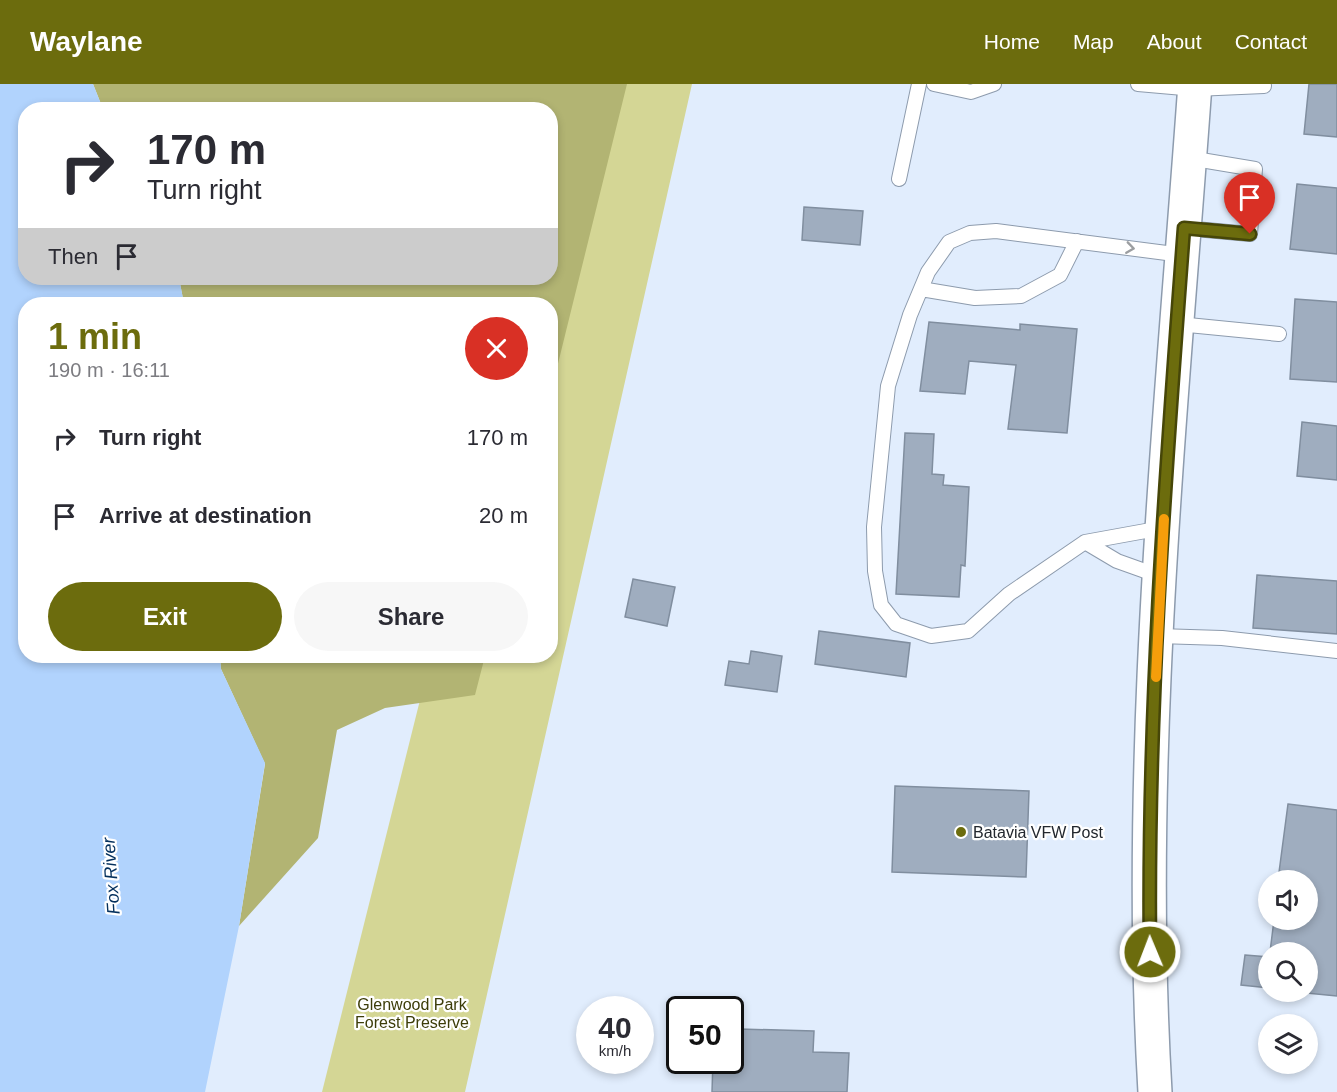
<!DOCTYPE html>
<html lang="en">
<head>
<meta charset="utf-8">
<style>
  body { margin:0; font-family:Helvetica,sans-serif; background:#f7f7f7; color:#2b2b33; height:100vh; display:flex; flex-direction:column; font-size:22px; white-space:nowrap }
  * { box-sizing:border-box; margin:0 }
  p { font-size:20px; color:#7c7c81 }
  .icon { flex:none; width:33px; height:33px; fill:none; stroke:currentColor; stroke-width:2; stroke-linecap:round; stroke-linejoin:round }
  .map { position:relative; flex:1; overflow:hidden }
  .sheet { position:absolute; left:18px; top:213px; width:540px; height:366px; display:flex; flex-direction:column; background:#fff; border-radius:24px; box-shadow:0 3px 9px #0003 }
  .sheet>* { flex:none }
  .hud { position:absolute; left:18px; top:18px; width:540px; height:183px; border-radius:24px; box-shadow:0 3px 9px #0003; background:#fff; color:#2b2b33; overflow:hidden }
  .tools { position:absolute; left:1258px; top:786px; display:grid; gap:12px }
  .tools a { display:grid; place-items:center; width:60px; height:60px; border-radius:50%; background:#fff; box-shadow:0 3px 9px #0003; font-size:30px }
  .speed { position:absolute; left:576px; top:912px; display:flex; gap:12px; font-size:30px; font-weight:700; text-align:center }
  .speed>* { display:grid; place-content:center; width:78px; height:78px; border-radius:50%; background:#fff; box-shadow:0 3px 9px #0003; line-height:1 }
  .speed small { font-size:15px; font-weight:400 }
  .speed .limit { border:3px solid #111; border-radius:9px; background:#fff; color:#111 }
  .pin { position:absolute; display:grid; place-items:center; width:51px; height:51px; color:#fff; margin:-62px -26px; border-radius:50% 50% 50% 0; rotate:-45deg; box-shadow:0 0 6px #0007 }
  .pin .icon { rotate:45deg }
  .me { position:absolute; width:66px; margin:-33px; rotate:359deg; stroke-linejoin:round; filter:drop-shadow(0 0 4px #0008) }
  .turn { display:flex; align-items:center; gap:21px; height:126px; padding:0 30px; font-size:27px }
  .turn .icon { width:78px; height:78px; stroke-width:2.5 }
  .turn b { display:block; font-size:42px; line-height:51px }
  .then { display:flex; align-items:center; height:57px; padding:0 30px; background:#0003; gap:12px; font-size:22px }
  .round { display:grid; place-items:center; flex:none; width:63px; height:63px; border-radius:32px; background:#f7f7f7 }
  .head { display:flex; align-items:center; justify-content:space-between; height:102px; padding:0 30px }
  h1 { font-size:36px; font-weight:700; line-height:45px; color:#6c6c0d }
  .primary-button { display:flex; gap:12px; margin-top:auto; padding:12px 30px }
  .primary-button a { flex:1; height:69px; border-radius:36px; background:#6c6c0d; color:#fff; font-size:24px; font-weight:700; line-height:69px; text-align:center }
  .primary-button a+a { background:#f7f7f7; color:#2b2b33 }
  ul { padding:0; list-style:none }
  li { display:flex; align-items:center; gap:18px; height:78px; padding:0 30px }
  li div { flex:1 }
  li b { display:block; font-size:22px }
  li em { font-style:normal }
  header { display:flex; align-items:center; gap:36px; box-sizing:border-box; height:84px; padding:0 30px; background:#6c6c0d; color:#fff }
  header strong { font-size:28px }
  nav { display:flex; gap:33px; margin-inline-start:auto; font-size:21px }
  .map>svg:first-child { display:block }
  .green { fill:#d4d695 }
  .forest { fill:#b2b473 }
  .water { fill:#b1d3fd }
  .building { fill:#9fadbf; stroke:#808e9f; stroke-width:1.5 }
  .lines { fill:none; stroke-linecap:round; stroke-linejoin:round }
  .lane-casing { stroke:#8d9bad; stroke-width:16 }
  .secondary-casing { stroke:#8d9bad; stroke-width:36 }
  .lane { stroke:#fff; stroke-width:14 }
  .secondary { stroke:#fff; stroke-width:33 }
  .oneway { stroke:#9c9ea1 }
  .route-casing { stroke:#464608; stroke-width:15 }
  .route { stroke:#6c6c0d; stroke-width:10 }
  .slow { stroke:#f59e0b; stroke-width:10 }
  .poi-dot { fill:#6c6c0d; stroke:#fff; stroke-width:2 }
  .labels { text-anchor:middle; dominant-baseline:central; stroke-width:4.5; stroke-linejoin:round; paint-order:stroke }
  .poi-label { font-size:16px; fill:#22272e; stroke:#fff; text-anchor:start }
  .park-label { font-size:16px; fill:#3d3d09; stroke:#fff }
  .water-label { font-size:18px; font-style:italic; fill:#04305d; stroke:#fff }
</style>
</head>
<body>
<header>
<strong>Waylane</strong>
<nav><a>Home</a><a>Map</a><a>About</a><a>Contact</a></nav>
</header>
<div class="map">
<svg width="1337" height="1008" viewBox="0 0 1337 1008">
  <rect width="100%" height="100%" fill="#e1edfd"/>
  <path class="green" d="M101,0H692L465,1008H322L431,572H550V26Z"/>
  <path class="forest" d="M93,0H627L551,308L550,220H184L179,194H550V26L103,25Z
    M220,572H485L475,611L385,624L337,646L318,754L239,842L265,680L221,585Z"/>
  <path class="water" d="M0,0H93L103,25L26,26V194H179L184,220H26V572H220L221,585L265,679L239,842L205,1008H0Z"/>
  <path class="building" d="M1309,0H1337V53L1304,50Z
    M1297,100L1337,104V170L1290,165Z
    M804,123L863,127L860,161L802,156Z
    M1295,215L1337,218V298L1290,295Z
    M929,238L1020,246V240L1077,245L1067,349L1008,345L1016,281L969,277L965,310L920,307Z
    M1302,338L1337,342V396L1297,392Z
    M905,349L934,350L932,390L944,391L943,401L969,403L965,482L961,481L959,513L896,510Z
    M1257,491L1337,497V550L1253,544Z
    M633,495L675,503L667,542L625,533Z
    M819,547L910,559L906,593L815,580Z
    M751,567L782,572L777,608L725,601L729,577L749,580Z
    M895,702L1029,707L1026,793L892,788Z
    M1288,720L1337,726V912L1296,908H1308V868H1270L1274,836H1308V796H1278Z
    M1245,871L1269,873V904L1241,901Z
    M739,945L814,947L813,968L849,969L847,1008H712L713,976H730V968H739Z"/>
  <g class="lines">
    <defs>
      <path id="lane" d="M934,0L971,8L994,0
        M1138,0L1195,5L1264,2
        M899,95L919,0
        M1184,144L1250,150L1255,85L1189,74
        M921,205L975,214L1021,212L1060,191L1077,157
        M1178,240L1279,250
        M1162,444L1085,458L1009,510L968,547L931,552L896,540L881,521L875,487L874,443L888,302L910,231L928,188L949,158L970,149L996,147L1182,171
        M1085,458L1117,477L1159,492
        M1158,552L1222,554L1337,567"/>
      <path id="secondary" d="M1155,1008C1135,672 1171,335 1195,0"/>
    </defs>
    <use href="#lane" class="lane-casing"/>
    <use href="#secondary" class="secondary-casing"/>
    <use href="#lane" class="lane"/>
    <use href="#secondary" class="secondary"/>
  </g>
  <defs><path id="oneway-chevron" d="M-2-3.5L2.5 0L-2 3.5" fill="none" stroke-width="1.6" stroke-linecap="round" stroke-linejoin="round" transform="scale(1.5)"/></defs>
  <use class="oneway" href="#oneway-chevron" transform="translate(1130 164) rotate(8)"/>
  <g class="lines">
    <defs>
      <path id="route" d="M1150,868C1147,626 1166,384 1184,144L1250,150"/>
    </defs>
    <use href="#route" class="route-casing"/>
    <use href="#route" class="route"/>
    <path class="slow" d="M1156,593L1164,435"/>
  </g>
  <circle class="poi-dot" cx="961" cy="748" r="6"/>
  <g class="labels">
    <g class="poi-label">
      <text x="973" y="748">Batavia VFW Post</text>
    </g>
    <g class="park-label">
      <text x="412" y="920">Glenwood Park<tspan x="412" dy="18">Forest Preserve</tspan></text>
    </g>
    <g class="water-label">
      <text transform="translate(111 792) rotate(-94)">Fox River</text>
    </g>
  </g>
</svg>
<div class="tools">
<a><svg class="icon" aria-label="sound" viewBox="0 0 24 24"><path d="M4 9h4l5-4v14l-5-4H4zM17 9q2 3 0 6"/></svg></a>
<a><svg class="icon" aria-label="search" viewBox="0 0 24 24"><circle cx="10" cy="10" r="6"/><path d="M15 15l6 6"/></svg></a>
<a><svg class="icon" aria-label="layers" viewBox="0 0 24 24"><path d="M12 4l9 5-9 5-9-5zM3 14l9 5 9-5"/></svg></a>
</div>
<div class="speed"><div>40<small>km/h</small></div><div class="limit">50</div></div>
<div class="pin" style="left:1250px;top:150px;background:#d93025"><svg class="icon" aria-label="arrive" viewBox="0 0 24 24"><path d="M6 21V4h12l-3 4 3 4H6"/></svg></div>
<svg class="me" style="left:1150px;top:868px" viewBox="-20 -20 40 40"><circle r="17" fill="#6c6c0d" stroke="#fff" stroke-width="3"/><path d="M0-11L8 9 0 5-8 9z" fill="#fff"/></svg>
<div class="hud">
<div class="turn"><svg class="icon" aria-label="right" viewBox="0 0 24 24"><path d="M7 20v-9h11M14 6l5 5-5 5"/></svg><div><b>170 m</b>Turn right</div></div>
<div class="then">Then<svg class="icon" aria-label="arrive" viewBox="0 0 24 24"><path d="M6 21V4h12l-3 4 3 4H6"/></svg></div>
</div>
<section class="sheet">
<div class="head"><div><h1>1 min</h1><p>190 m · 16:11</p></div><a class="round" style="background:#d93025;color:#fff"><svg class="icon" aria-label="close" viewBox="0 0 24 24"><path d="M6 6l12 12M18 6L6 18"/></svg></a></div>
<ul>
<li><svg class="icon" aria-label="right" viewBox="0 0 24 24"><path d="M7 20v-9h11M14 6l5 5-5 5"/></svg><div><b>Turn right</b></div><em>170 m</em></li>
<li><svg class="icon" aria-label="arrive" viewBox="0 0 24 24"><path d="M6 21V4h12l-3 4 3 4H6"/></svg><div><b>Arrive at destination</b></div><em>20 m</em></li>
</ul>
<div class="primary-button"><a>Exit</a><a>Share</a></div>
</section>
</div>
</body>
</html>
